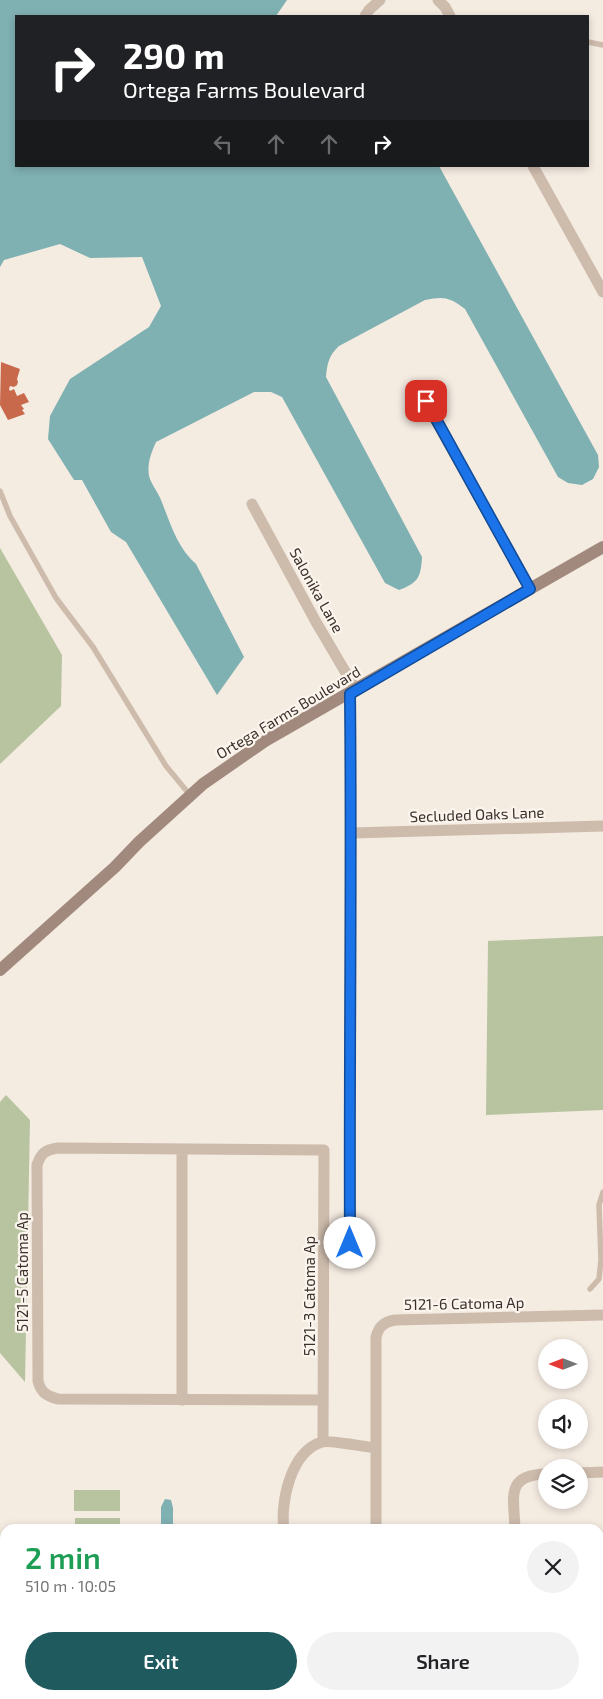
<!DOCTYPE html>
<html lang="en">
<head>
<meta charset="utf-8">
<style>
  body { margin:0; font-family:"Exo 2",sans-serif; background:#f2f2f2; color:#202124; height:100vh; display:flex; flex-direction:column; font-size:19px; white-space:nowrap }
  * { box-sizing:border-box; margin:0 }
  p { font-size:16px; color:#757577 }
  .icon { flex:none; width:28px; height:28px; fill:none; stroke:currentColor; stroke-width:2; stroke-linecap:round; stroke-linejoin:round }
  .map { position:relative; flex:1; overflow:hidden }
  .drawer { position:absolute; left:0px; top:1524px; width:604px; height:176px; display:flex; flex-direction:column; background:#fff; border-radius:15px 15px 0 0; box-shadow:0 2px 8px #0003 }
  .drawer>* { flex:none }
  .top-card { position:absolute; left:15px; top:15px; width:574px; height:152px; border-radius:0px; box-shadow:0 2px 8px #0003; background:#202124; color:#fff; overflow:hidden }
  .needle { width:32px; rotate:270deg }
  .tools { position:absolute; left:538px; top:1339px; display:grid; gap:10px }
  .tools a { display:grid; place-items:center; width:50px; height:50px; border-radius:50%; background:#fff; box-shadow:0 2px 8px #0003; font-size:25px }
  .pin { position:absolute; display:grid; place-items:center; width:42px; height:42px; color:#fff; margin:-21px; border-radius:10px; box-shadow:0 2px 8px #0006 }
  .me { position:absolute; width:55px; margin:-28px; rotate:0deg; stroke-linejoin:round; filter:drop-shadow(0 0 4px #0008) }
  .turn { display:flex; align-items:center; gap:18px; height:105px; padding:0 25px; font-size:22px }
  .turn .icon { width:65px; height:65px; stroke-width:2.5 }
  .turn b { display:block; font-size:35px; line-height:42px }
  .lanes { display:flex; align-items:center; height:48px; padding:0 25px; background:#0003; justify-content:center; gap:25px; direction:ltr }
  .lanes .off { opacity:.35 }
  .round { display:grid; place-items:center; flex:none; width:52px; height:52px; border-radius:26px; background:#f2f2f2 }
  .summary { display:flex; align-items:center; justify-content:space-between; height:85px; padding:0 25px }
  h1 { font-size:30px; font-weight:600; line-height:38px; color:#1e9e55 }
  .action { display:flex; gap:10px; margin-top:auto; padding:10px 25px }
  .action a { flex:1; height:58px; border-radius:30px; background:#1f5a5e; color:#fff; font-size:20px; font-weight:600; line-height:58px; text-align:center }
  .action a+a { background:#f2f2f2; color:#202124 }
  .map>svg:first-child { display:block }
  .green { fill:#b8c4a0 }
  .water { fill:#7fb0b2 }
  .building { fill:#c8694b }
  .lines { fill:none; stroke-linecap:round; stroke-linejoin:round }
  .lane { stroke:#cdbbac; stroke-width:5.5 }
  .street { stroke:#cdbbac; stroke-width:11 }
  .secondary { stroke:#a18a7d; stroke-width:12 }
  .route-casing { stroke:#114b97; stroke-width:12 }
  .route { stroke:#1a73e8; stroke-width:9 }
  .labels { text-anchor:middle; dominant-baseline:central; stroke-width:4.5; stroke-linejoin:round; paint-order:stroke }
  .street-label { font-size:15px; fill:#3b302b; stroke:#fbf5ee }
</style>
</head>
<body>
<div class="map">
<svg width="603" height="1699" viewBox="0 0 603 1699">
  <rect width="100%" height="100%" fill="#f4ebe1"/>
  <path class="green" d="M0,548L62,655L61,706L0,764Z
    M603,936V1110L486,1115L488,941Z
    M6,1095L30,1120L25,1382L0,1353V1102Z
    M74,1490H120V1511H74Z
    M75,1518H120V1529H75Z"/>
  <path class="water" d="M0,0H287L276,16H16V166H439L598,455L599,467L593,479L582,485L568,483L558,477L465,309C450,297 443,296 425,300L339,346C329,355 327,364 326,377L422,557C421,577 418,583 399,590L385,583L282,397L271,392H254L156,442C151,453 147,464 149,476C151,484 158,492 161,500C170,522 177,548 196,564L244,657L217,695L126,542L111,532L82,480H74L48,439L50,416L70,379L149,327L161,306L142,257L90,258L60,244L4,260L0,267Z
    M165,1499L171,1500L173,1508V1525L169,1528H165L161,1525V1507Z"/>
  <path class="building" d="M1,362L20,369L17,379L18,382L17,385L14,387L10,386L9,389L10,391L14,389L17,396L24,393L29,402L21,405L24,409L22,410L25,414L8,420L0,405Z"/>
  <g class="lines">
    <path class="lane" d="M588,42L603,45
      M0,491L10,516L56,598L93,647L166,766L190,795
      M590,1289L599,1279L601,1260L599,1205L603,1192"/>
    <path class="street" d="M438,0L445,7L450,16
      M365,16L369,10L380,0
      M533,166L603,292
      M425,401L530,589
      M252,504L316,622L356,690
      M350,694C352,883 348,1072 351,1261
      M352,833L603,826
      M182,1149V1400
      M323,1442L324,1150L58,1148C45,1150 41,1153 37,1165L38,1381C41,1393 47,1396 58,1399L323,1400
      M579,1473L603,1472
      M284,1529C280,1502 291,1451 322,1442C329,1440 366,1447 376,1448
      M376,1529V1337C379,1326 384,1322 395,1320L603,1315
      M515,1529C514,1497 505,1475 546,1474
      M599,1624H603
      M324,1695V1699
      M517,1695V1699
      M37,1699V1695
      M181,1699V1695
      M376,1699V1695"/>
    <path class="secondary" d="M0,970L115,867L139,842L203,784L265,741L603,547"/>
  </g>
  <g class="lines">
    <defs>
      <path id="route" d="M350,1243C349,1060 352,877 350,694L530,589L426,401"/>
    </defs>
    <use href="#route" class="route-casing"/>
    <use href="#route" class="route"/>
  </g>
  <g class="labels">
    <g class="street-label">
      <text transform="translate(317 590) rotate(61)">Salonika Lane</text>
      <text transform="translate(288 712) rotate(-31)">Ortega Farms Boulevard</text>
      <text transform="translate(477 814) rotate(-2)">Secluded Oaks Lane</text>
      <text transform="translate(22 1272) rotate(-90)">5121-5 Catoma Ap</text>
      <text transform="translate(309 1296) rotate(-90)">5121-3 Catoma Ap</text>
      <text transform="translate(464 1303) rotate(-1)">5121-6 Catoma Ap</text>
    </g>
  </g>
</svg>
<div class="tools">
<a><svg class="needle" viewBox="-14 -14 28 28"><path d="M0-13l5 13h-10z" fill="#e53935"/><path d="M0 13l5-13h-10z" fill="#757577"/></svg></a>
<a><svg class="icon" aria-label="sound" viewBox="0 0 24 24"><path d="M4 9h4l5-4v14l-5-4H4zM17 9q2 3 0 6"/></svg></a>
<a><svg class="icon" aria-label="layers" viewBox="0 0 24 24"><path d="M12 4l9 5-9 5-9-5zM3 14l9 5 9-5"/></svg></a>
</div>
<div class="pin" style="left:426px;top:401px;background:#d93025"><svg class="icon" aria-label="arrive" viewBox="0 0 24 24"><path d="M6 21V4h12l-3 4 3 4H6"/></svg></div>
<svg class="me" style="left:350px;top:1243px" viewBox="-20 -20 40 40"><circle r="19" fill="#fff"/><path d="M0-13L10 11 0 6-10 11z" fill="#1a73e8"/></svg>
<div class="top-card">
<div class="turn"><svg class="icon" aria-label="right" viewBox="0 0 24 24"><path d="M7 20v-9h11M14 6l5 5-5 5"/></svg><div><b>290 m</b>Ortega Farms Boulevard</div></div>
<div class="lanes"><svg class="icon off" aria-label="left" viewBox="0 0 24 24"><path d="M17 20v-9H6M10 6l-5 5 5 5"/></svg><svg class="icon off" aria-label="ahead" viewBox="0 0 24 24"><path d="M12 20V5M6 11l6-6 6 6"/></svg><svg class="icon off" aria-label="ahead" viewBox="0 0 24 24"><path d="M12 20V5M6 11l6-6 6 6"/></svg><svg class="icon" aria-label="right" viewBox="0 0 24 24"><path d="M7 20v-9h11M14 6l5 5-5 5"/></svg></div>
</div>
<section class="drawer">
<div class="summary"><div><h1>2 min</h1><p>510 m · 10:05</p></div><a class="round"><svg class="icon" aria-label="close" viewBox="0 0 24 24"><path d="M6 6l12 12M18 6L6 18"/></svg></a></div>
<div class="action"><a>Exit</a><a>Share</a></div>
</section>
</div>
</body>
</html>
